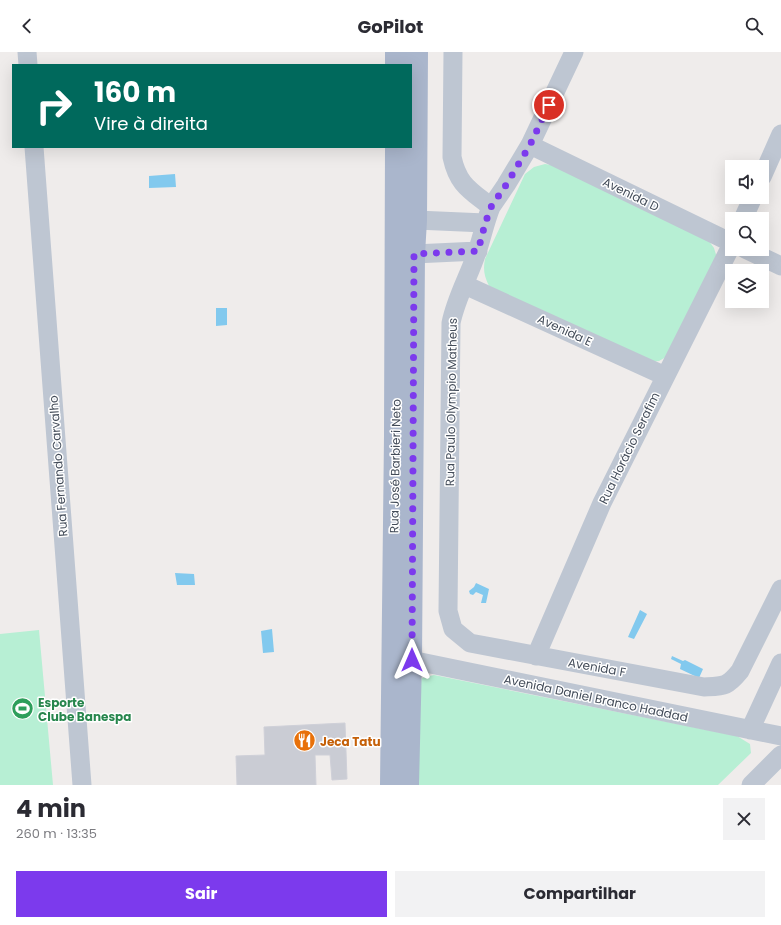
<!DOCTYPE html>
<html lang="pt">
<head>
<meta charset="utf-8">
<style>
  body { margin:0; font-family:Poppins,sans-serif; background:#f2f2f3; color:#2b2b33; height:100vh; display:flex; flex-direction:column; font-size:15px; white-space:nowrap }
  * { box-sizing:border-box; margin:0 }
  p { font-size:13px; color:#7c7c81 }
  .icon { flex:none; width:22px; height:22px; fill:none; stroke:currentColor; stroke-width:2; stroke-linecap:round; stroke-linejoin:round }
  .map { position:relative; height:733px; overflow:hidden }
  .details { display:flex; flex-direction:column; background:#fff; flex:1 }
  .details>* { flex:none }
  .banner { position:absolute; left:12px; top:12px; width:400px; height:84px; border-radius:0px; box-shadow:0 4px 16px #0002; background:#00695c; color:#fff; overflow:hidden }
  .controls { position:absolute; left:725px; top:108px; display:grid; gap:8px }
  .controls a { display:grid; place-items:center; width:44px; height:44px; border-radius:0px; background:#fff; box-shadow:0 4px 16px #0002; font-size:20px }
  .pin { position:absolute; display:grid; place-items:center; width:34px; height:34px; color:#fff; margin:-17px; border:2px solid #fff; border-radius:50%; box-shadow:0 1px 4px #0007 }
  .me { position:absolute; width:44px; margin:-22px; rotate:0deg; stroke-linejoin:round; filter:drop-shadow(0 0 3px #0008) }
  .turn { display:flex; align-items:center; gap:14px; height:84px; padding:0 16px; font-size:18px }
  .turn .icon { width:52px; height:52px; stroke-width:2.5 }
  .turn b { display:block; font-size:28px; line-height:34px }
  .round { display:grid; place-items:center; flex:none; width:42px; height:42px; border-radius:0px; background:#f2f2f3 }
  .overview { display:flex; align-items:center; justify-content:space-between; height:68px; padding:0 16px }
  h1 { font-size:24px; font-weight:700; line-height:30px }
  .button { display:flex; gap:8px; margin-top:auto; padding:8px 16px }
  .button a { flex:1; height:46px; border-radius:0px; background:#7c3aed; color:#fff; font-size:16px; font-weight:700; line-height:46px; text-align:center }
  .button a+a { background:#f2f2f3; color:#2b2b33 }
  header { display:flex; justify-content:space-between; align-items:center; height:52px; padding:0 16px; background:#fff; font-size:18px; font-weight:700 }
  .map>svg:first-child { display:block }
  .green { fill:#b7efd4 }
  .water { fill:#82c9ee }
  .building { fill:#caccd4; stroke:#cfd0d8 }
  .lines { fill:none; stroke-linecap:round; stroke-linejoin:round }
  .minor { stroke:#bec6d2; stroke-width:19 }
  .major { stroke:#aab6cc; stroke-width:22 }
  .route { stroke:#7c3aed; stroke-width:7; stroke-dasharray:0 12.6 }
  .labels { text-anchor:middle; dominant-baseline:central; stroke-width:3; stroke-linejoin:round; paint-order:stroke }
  .street-label { font-size:12px; fill:#434c59; stroke:#fff }
  .leisure-label { font-size:12px; font-weight:bold; fill:#27864d; stroke:#fff; text-anchor:start }
  .food-label { font-size:12px; font-weight:bold; fill:#c56008; stroke:#fff; text-anchor:start }
</style>
</head>
<body>
<header><svg class="icon" aria-label="back" viewBox="0 0 24 24"><path d="M15 5l-7 7 7 7"/></svg>GoPilot<svg class="icon" aria-label="search" viewBox="0 0 24 24"><circle cx="10" cy="10" r="6"/><path d="M15 15l6 6"/></svg></header>
<div class="map">
<svg width="781" height="733" viewBox="0 0 781 733">
  <rect width="100%" height="100%" fill="#efeceb"/>
  <path class="green" d="M545,112L562,115L706,185L714,196L717,206L668,304L659,309L650,310L489,234C484,224 483,217 485,207L525,122L534,115Z
    M39,578L53,733H0V582Z
    M434,623L737,684L750,692L751,701L718,733H416L418,638L422,626Z"/>
  <path class="water" d="M175,122L176,135L149,136V124Z
    M216,256H227V273L216,274Z
    M175,521L194,522L195,533H177Z
    M476,531L489,537L486,551H481L483,543L476,540L473,543L470,542L469,539L474,535Z
    M640,558L647,562L634,587L628,585Z
    M272,577L274,600L263,601L261,579Z
    M672,604L683,609L685,608L703,617L699,626L680,617L681,612L671,607Z"/>
  <path class="building" d="M345,671L347,727L332,728L330,703H315L316,733H237L236,704L265,703L264,675Z"/>
  <g class="lines">
    <path class="minor" d="M27,0L28,13
      M453,0L452,105C458,133 470,138 491,155C485,170 482,185 477,200C469,224 456,246 451,271L448,559L453,577L470,591L704,635C724,634 727,635 740,619L781,537
      M530,93L732,191
      M34,95L82,733
      M762,125L781,82
      M491,155L506,133L530,93L574,0
      M743,167L753,145
      M416,168L485,171
      M745,197L781,214
      M414,202L478,199
      M465,233L665,324
      M536,604L602,451L732,192
      M411,608L781,684
      M750,678L781,611
      M751,733L781,703"/>
    <path class="major" d="M396,0V13
      M391,733L395,384L396,95
      M408,733L411,608L414,202L416,168L417,0"/>
  </g>
  <g class="lines">
    <path class="route" d="M412,608L414,202L478,199L485,172L491,155L506,133L530,93L549,53"/>
  </g>
  <defs>
    <symbol id="stadium-disc" viewBox="-11 -11 22 22"><circle r="9.5" fill="#2e9e5b" stroke="#fff"/><path d="M0-5a6.5 5 0 1 0 0 10a6.5 5 0 1 0 0-10ZM-3.5-1.8h7v3.6h-7Z" fill="#fff"/></symbol>
    <symbol id="restaurant-disc" viewBox="-11 -11 22 22"><circle r="9.5" fill="#e8710a" stroke="#fff"/><path d="M-5-6h1v4h1v-4h1v4h1v-4h1v5L-1.5 .5V6h-2V.5L-5-1ZM5-6V6H3V1.5H1.5Q1.5-4 5-6Z" fill="#fff"/></symbol>
  </defs>
  <g fill-rule="evenodd">
    <use href="#stadium-disc" x="10" y="644" width="25" height="25"/>
    <use href="#restaurant-disc" x="292" y="676" width="25" height="25"/>
  </g>
  <g class="labels">
    <g class="street-label">
      <text transform="translate(631 142) rotate(26)">Avenida D</text>
      <text transform="translate(565 278) rotate(25)">Avenida E</text>
      <text transform="translate(451 350) rotate(-89)">Rua Paulo Olympio Matheus</text>
      <text transform="translate(629 396) rotate(-64)">Rua Horácio Serafim</text>
      <text transform="translate(58 414) rotate(-94)">Rua Fernando Carvalho</text>
      <text transform="translate(395 414) rotate(-89)">Rua José Barbieri Neto</text>
      <text transform="translate(597 615) rotate(10)">Avenida F</text>
      <text transform="translate(596 646) rotate(12)">Avenida Daniel Branco Haddad</text>
    </g>
    <g class="leisure-label">
      <text x="38" y="650">Esporte<tspan x="38" dy="14">Clube Banespa</tspan></text>
    </g>
    <g class="food-label">
      <text x="320" y="689">Jeca Tatu</text>
    </g>
  </g>
</svg>
<div class="controls">
<a><svg class="icon" aria-label="sound" viewBox="0 0 24 24"><path d="M4 9h4l5-4v14l-5-4H4zM17 9q2 3 0 6"/></svg></a>
<a><svg class="icon" aria-label="search" viewBox="0 0 24 24"><circle cx="10" cy="10" r="6"/><path d="M15 15l6 6"/></svg></a>
<a><svg class="icon" aria-label="layers" viewBox="0 0 24 24"><path d="M12 4l9 5-9 5-9-5zM3 14l9 5 9-5"/></svg></a>
</div>
<div class="pin" style="left:549px;top:53px;background:#d93025"><svg class="icon" aria-label="arrive" viewBox="0 0 24 24"><path d="M6 21V4h12l-3 4 3 4H6"/></svg></div>
<svg class="me" style="left:412px;top:608px" viewBox="-20 -20 40 40"><path d="M0-17L14 15 0 8-14 15z" fill="#7c3aed" stroke="#fff" stroke-width="4"/></svg>
<div class="banner">
<div class="turn"><svg class="icon" aria-label="right" viewBox="0 0 24 24"><path d="M7 20v-9h11M14 6l5 5-5 5"/></svg><div><b>160 m</b>Vire à direita</div></div>
</div>
</div>
<section class="details">
<div class="overview"><div><h1>4 min</h1><p>260 m · 13:35</p></div><a class="round"><svg class="icon" aria-label="close" viewBox="0 0 24 24"><path d="M6 6l12 12M18 6L6 18"/></svg></a></div>
<div class="button"><a>Sair</a><a>Compartilhar</a></div>
</section>
</body>
</html>
